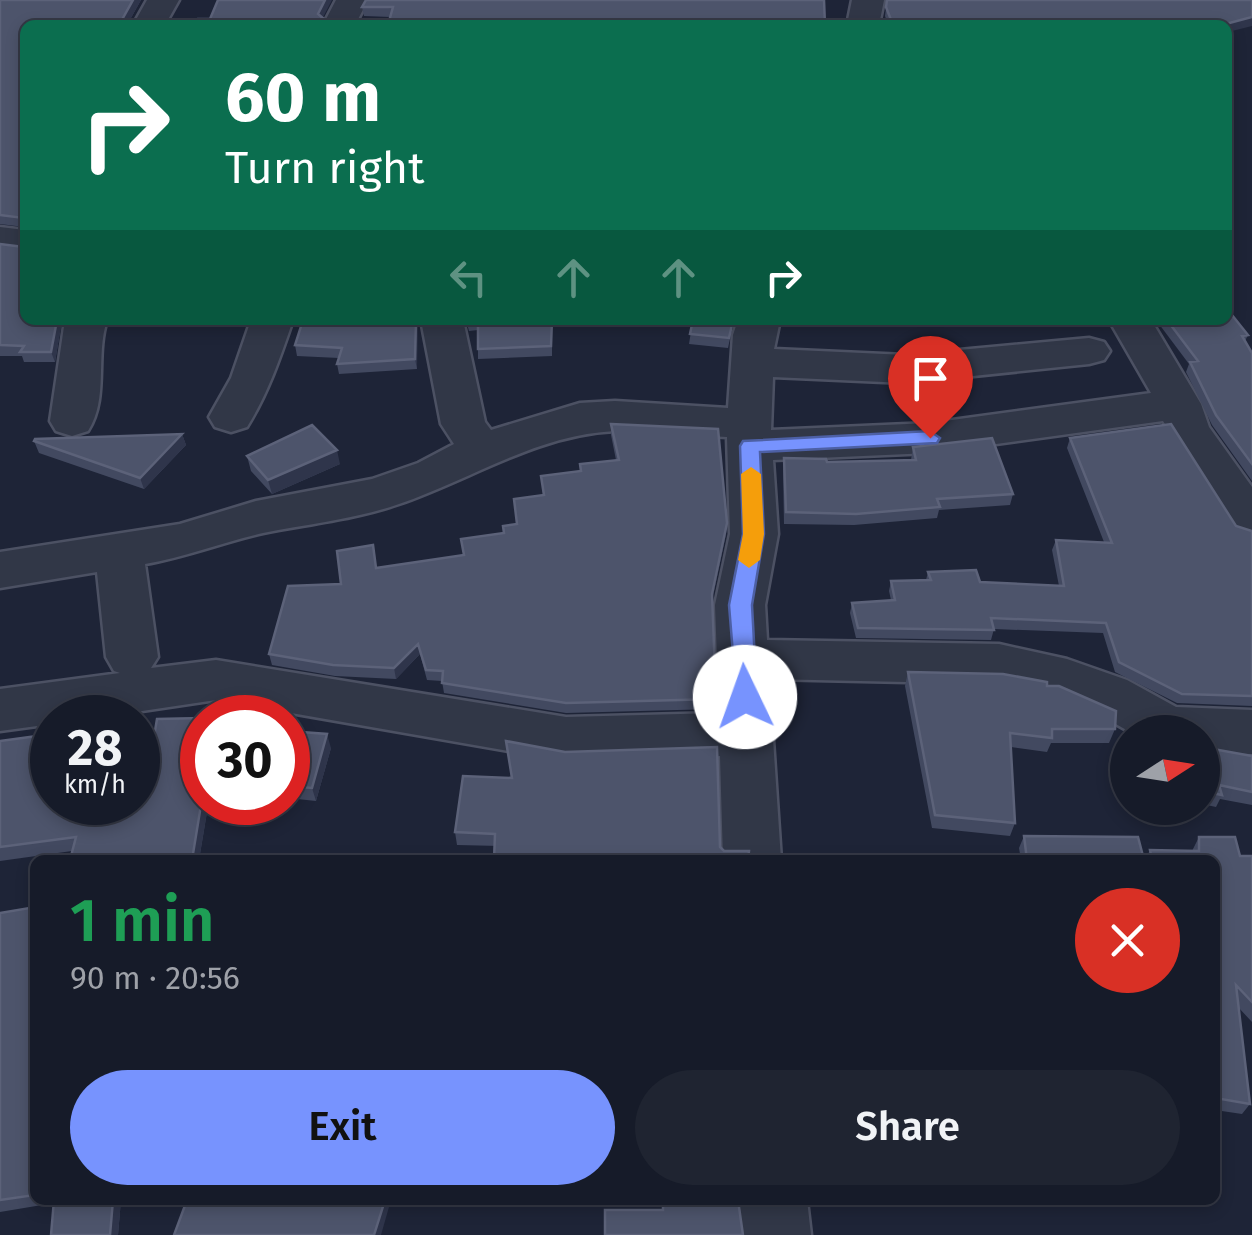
<!DOCTYPE html>
<html lang="en">
<head>
<meta charset="utf-8">
<style>
  body { margin:0; font-family:"Fira Sans",sans-serif; background:#1f2431; color:#f1f3f6; height:100vh; display:flex; flex-direction:column; font-size:38px; white-space:nowrap }
  * { box-sizing:border-box; margin:0 }
  p { font-size:32px; color:#9ea1a8 }
  .icon { flex:none; width:55px; height:55px; fill:none; stroke:currentColor; stroke-width:2; stroke-linecap:round; stroke-linejoin:round }
  .map { position:relative; flex:1; overflow:hidden }
  .panel { position:absolute; left:30px; top:855px; width:1190px; height:350px; display:flex; flex-direction:column; background:#161b29; border-radius:15px; box-shadow:0 5px 15px #0003,0 0 0 2px #353946 }
  .panel>* { flex:none }
  .banner { position:absolute; left:20px; top:20px; width:1212px; height:305px; border-radius:15px; box-shadow:0 5px 15px #0003,0 0 0 2px #353946; background:#0b6e4f; color:#fff; overflow:hidden }
  .needle { width:65px; rotate:78deg }
  .fabs { position:absolute; left:1110px; top:715px; display:grid; gap:20px }
  .fabs a { display:grid; place-items:center; width:110px; height:110px; border-radius:50%; background:#161b29; box-shadow:0 5px 15px #0003,0 0 0 2px #353946; font-size:50px }
  .speed { position:absolute; left:30px; top:695px; display:flex; gap:20px; font-size:50px; font-weight:700; text-align:center }
  .speed>* { display:grid; place-content:center; width:130px; height:130px; border-radius:50%; background:#161b29; box-shadow:0 5px 15px #0003,0 0 0 2px #353946; line-height:1 }
  .speed small { font-size:25px; font-weight:400 }
  .speed .limit { border:15px solid #d22; background:#fff; color:#111 }
  .pin { position:absolute; display:grid; place-items:center; width:85px; height:85px; color:#fff; margin:-102px -42px; border-radius:50% 50% 50% 0; rotate:-45deg; box-shadow:0 0 10px #0007 }
  .pin .icon { rotate:45deg }
  .me { position:absolute; width:110px; margin:-55px; rotate:357deg; stroke-linejoin:round; filter:drop-shadow(0 0 8px #0008) }
  .turn { display:flex; align-items:center; gap:35px; height:210px; padding:0 40px; font-size:45px }
  .turn .icon { width:130px; height:130px; stroke-width:2.5 }
  .turn b { display:block; font-size:70px; line-height:85px }
  .lanes { display:flex; align-items:center; height:95px; padding:0 40px; background:#0003; justify-content:center; gap:50px; direction:ltr }
  .lanes .off { opacity:.35 }
  .round { display:grid; place-items:center; flex:none; width:105px; height:105px; border-radius:52px; background:#1f2431 }
  .summary { display:flex; align-items:center; justify-content:space-between; height:170px; padding:0 40px }
  h1 { font-size:60px; font-weight:600; line-height:75px; color:#1e9e55 }
  .primary-button { display:flex; gap:20px; margin-top:auto; padding:20px 40px }
  .primary-button a { flex:1; height:115px; border-radius:60px; background:#7793fe; color:#111; font-size:40px; font-weight:600; line-height:115px; text-align:center }
  .primary-button a+a { background:#1f2431; color:#f1f3f6 }
  .map>svg:first-child { display:block }
  .lines { fill:none; stroke-linecap:round; stroke-linejoin:round }
  .minor-casing { stroke:#4c5163; stroke-width:5 }
  .minor { fill:#313747; fill-rule:evenodd }
  .wall { fill:#424960 }
  .shaded-wall { fill:#2f354b }
  .building { fill:#4d546b; stroke:#5c6279; stroke-width:2.5 }
  .route { fill:#7793fe; stroke:#4d60a5; stroke-width:2.5 }
  .slow { fill:#f59e0b }
</style>
</head>
<body>
<div class="map">
<svg width="1252" height="1235" viewBox="0 0 1252 1235">
  <rect width="100%" height="100%" fill="#1e2437"/>
  <g class="lines">
    <defs>
      <path id="minor" d="M147,0H179L165,25H133Z
        M336,0H368L355,25H323Z
        M852,0H884L879,25H847Z
        M0,227L25,230V254L0,251Z
        M65,320H107C95,357 109,398 88,431L72,436L56,431L50,421Z
        M251,320H293C280,358 268,393 247,427L231,432L215,427L209,417L231,378Z
        M421,320H463L485,422L491,430L580,403L615,401L728,408L733,335L738,320H780L774,349L906,355L1089,338L1104,342L1110,351L1104,360L1089,364L906,383L773,377L771,430L930,423L1151,393L1109,320H1151L1201,404L1209,427L1252,487V539L1235,534L1163,421L930,453L773,460L778,534L765,605L767,640L999,644L1067,659L1127,680L1176,707L1252,710V754L1202,753V732H1130L1091,710L1044,692L999,684L769,679L781,860H723L720,756L566,761L216,700L95,718H52V724L0,731V689L120,673L114,671L106,657L97,572L0,588V552L180,524L256,501L372,479L418,463L454,444L441,424ZM615,431L727,437L730,534L715,605L719,713L566,717L216,660L151,668L158,657L145,564C186,557 223,542 263,533C308,524 356,519 399,504C472,479 536,435 615,431Z
        M739,1200H807L811,1235H743Z"/>
    </defs>
    <use href="#minor" class="minor-casing"/>
    <use href="#minor" class="minor"/>
  </g>
  <path class="wall" d="M0,0H141L127,25H25V320H62L55,362H24L22,356H0V244L24,247V227L0,224Z
    M887,0L1228,25H888L885,16Z
    M362,7L825,25H388L390,17L364,16Z
    M466,320H552V356L478,359V330L469,331Z
    M638,320H734L728,348L689,344L692,325L638,322Z
    M1156,320H1228L1248,335L1245,341L1252,353V481L1212,425L1186,372L1189,364Z
    M417,321V369L339,374L337,364L339,358L297,356L295,345Z
    M611,424L727,523L726,534L712,601L715,709L566,713L444,693L442,681L427,680L420,654L396,679L335,676L272,665L269,654L341,584L463,555L504,533L517,524L514,499L543,495L541,476L580,472V464L616,460L611,435Z
    M182,434L186,445L144,489L39,453L34,441Z
    M1070,438L1236,526L1252,531V706L1177,703L1115,672L1103,633L994,629L991,640L856,638L850,613L852,603L891,600L889,591L891,581L926,580L928,572L980,582L1059,586L1052,550L1056,540L1104,542L1067,448Z
    M913,447L1013,494L1010,505L939,510L937,518L854,525L784,524L783,469L784,458L827,462L911,460Z
    M247,456L340,464L272,494L251,471Z
    M908,672L1047,686L1115,729L1109,743H1051L1047,752L1011,747L1015,823L1010,836L932,828L905,686Z
    M288,731L331,748L316,801L288,798Z
    M0,741L202,802H247L243,815L207,812L199,860H70L72,851L0,861Z
    M506,741L720,847L724,851L457,845L455,832L511,777Z
    M1202,747L1252,756V805L1220,799L1216,807L1202,804Z
    M1024,836L1144,860H1021L1019,848Z
    M1199,837L1240,856H1252V1022L1238,1007L1250,1104L1242,1114L1215,1110V860H1145L1150,850L1192,851Z
    M35,902V1200H121L118,1235H51L54,1203L0,1212V913L30,908Z"/>
  <path class="shaded-wall" d="M133,0H141L127,25H119Z
    M325,0H332L320,23L318,14Z
    M1252,17V26L1228,32V25H1222Z
    M57,320H62L55,362L51,352Z
    M416,320H418L417,369L415,359Z
    M182,434L186,445L144,489L140,478Z
    M337,450L340,464L272,494L268,480Z
    M727,523L726,534L711,605L712,594Z
    M418,644L420,654L396,679L394,668Z
    M327,734L331,748L316,801L312,788Z
    M202,799L207,812L199,860H192Z
    M239,802H247L243,815Z
    M113,1200H121L118,1235H110Z
    M385,1200H391L381,1235H374Z"/>
  <path class="building" d="M0,0H133L119,25H25V320H57L51,352H20L24,346L0,345V244L24,247V218L0,215Z
    M218,0H325L318,14L324,19L322,25H196L198,19H210Z
    M366,0H824L825,25H541L478,21L477,25H388L393,7H362Z
    M887,0H1252V17L1222,25H893L886,7Z
    M1228,310L1248,335L1242,336L1252,353V464L1216,415L1190,362L1198,361L1167,320H1228Z
    M303,320H416L415,359L337,364L342,348L295,345Z
    M468,320H552L551,346L478,349V320Z
    M693,320H733L729,338L690,334Z
    M611,424L718,429L727,523L712,594L716,699L566,703L442,683L443,671L426,670L418,644L394,668L333,665L269,654L288,586L341,584L337,551L373,545L376,568L464,555L461,539L504,533L503,526L517,524L514,499L544,495L541,476L581,471L580,464L619,460Z
    M1171,424L1236,526L1252,531V696L1182,694L1119,662L1106,623L991,618L994,630L858,628L852,603L895,600L891,581L931,580L928,572L976,570L980,582L1064,586L1056,540L1112,543L1070,438Z
    M312,425L337,450L268,480L247,456Z
    M182,434L140,478L34,441L35,439Z
    M992,438L1013,494L937,499L940,507L856,514L786,512L784,458L826,459L827,462L916,460L913,447Z
    M908,672L1003,674L1047,682V686H1059L1116,711L1115,729H1052V738L1010,733L1015,823L935,815Z
    M202,718V799L192,860H70L76,837L0,847V741L52,734V802H138V731H155L157,719Z
    M288,731L327,734L312,788L288,786Z
    M506,741L565,752L717,747L720,847L724,851H749L748,860H494L495,834L455,832L463,776L512,778Z
    M1202,747L1252,756V792L1219,785L1222,795L1202,791Z
    M1024,836L1138,837L1144,860H1027Z
    M1199,837H1235L1240,856H1252V1002L1236,985L1250,1104L1215,1098V860H1152L1150,850L1199,851Z
    M32,902H35V1195L0,1200V913L30,908Z
    M54,1200H113L110,1235H51Z
    M187,1200H385L374,1235H174Z
    M663,1200H738L743,1235H605V1210H663Z"/>
  <path class="route" d="M930,431L940,438L937,443L760,452L764,534L752,605L757,697L754,703H737L729,605L743,534L740,446L743,441Z"/>
  <path class="slow" d="M751,467L761,474L764,534L760,560L749,568L738,560L743,534L741,474Z"/>
</svg>
<div class="fabs">
<a><svg class="needle" viewBox="-14 -14 28 28"><path d="M0-13l5 13h-10z" fill="#e53935"/><path d="M0 13l5-13h-10z" fill="#9ea1a8"/></svg></a>
</div>
<div class="speed"><div>28<small>km/h</small></div><div class="limit">30</div></div>
<div class="pin" style="left:930px;top:438px;background:#d93025"><svg class="icon" aria-label="arrive" viewBox="0 0 24 24"><path d="M6 21V4h12l-3 4 3 4H6"/></svg></div>
<svg class="me" style="left:745px;top:697px" viewBox="-20 -20 40 40"><circle r="19" fill="#fff"/><path d="M0-13L10 11 0 6-10 11z" fill="#7793fe"/></svg>
<div class="banner">
<div class="turn"><svg class="icon" aria-label="right" viewBox="0 0 24 24"><path d="M7 20v-9h11M14 6l5 5-5 5"/></svg><div><b>60 m</b>Turn right</div></div>
<div class="lanes"><svg class="icon off" aria-label="left" viewBox="0 0 24 24"><path d="M17 20v-9H6M10 6l-5 5 5 5"/></svg><svg class="icon off" aria-label="ahead" viewBox="0 0 24 24"><path d="M12 20V5M6 11l6-6 6 6"/></svg><svg class="icon off" aria-label="ahead" viewBox="0 0 24 24"><path d="M12 20V5M6 11l6-6 6 6"/></svg><svg class="icon" aria-label="right" viewBox="0 0 24 24"><path d="M7 20v-9h11M14 6l5 5-5 5"/></svg></div>
</div>
<section class="panel">
<div class="summary"><div><h1>1 min</h1><p>90 m · 20:56</p></div><a class="round" style="background:#d93025;color:#fff"><svg class="icon" aria-label="close" viewBox="0 0 24 24"><path d="M6 6l12 12M18 6L6 18"/></svg></a></div>
<div class="primary-button"><a>Exit</a><a>Share</a></div>
</section>
</div>
</body>
</html>
